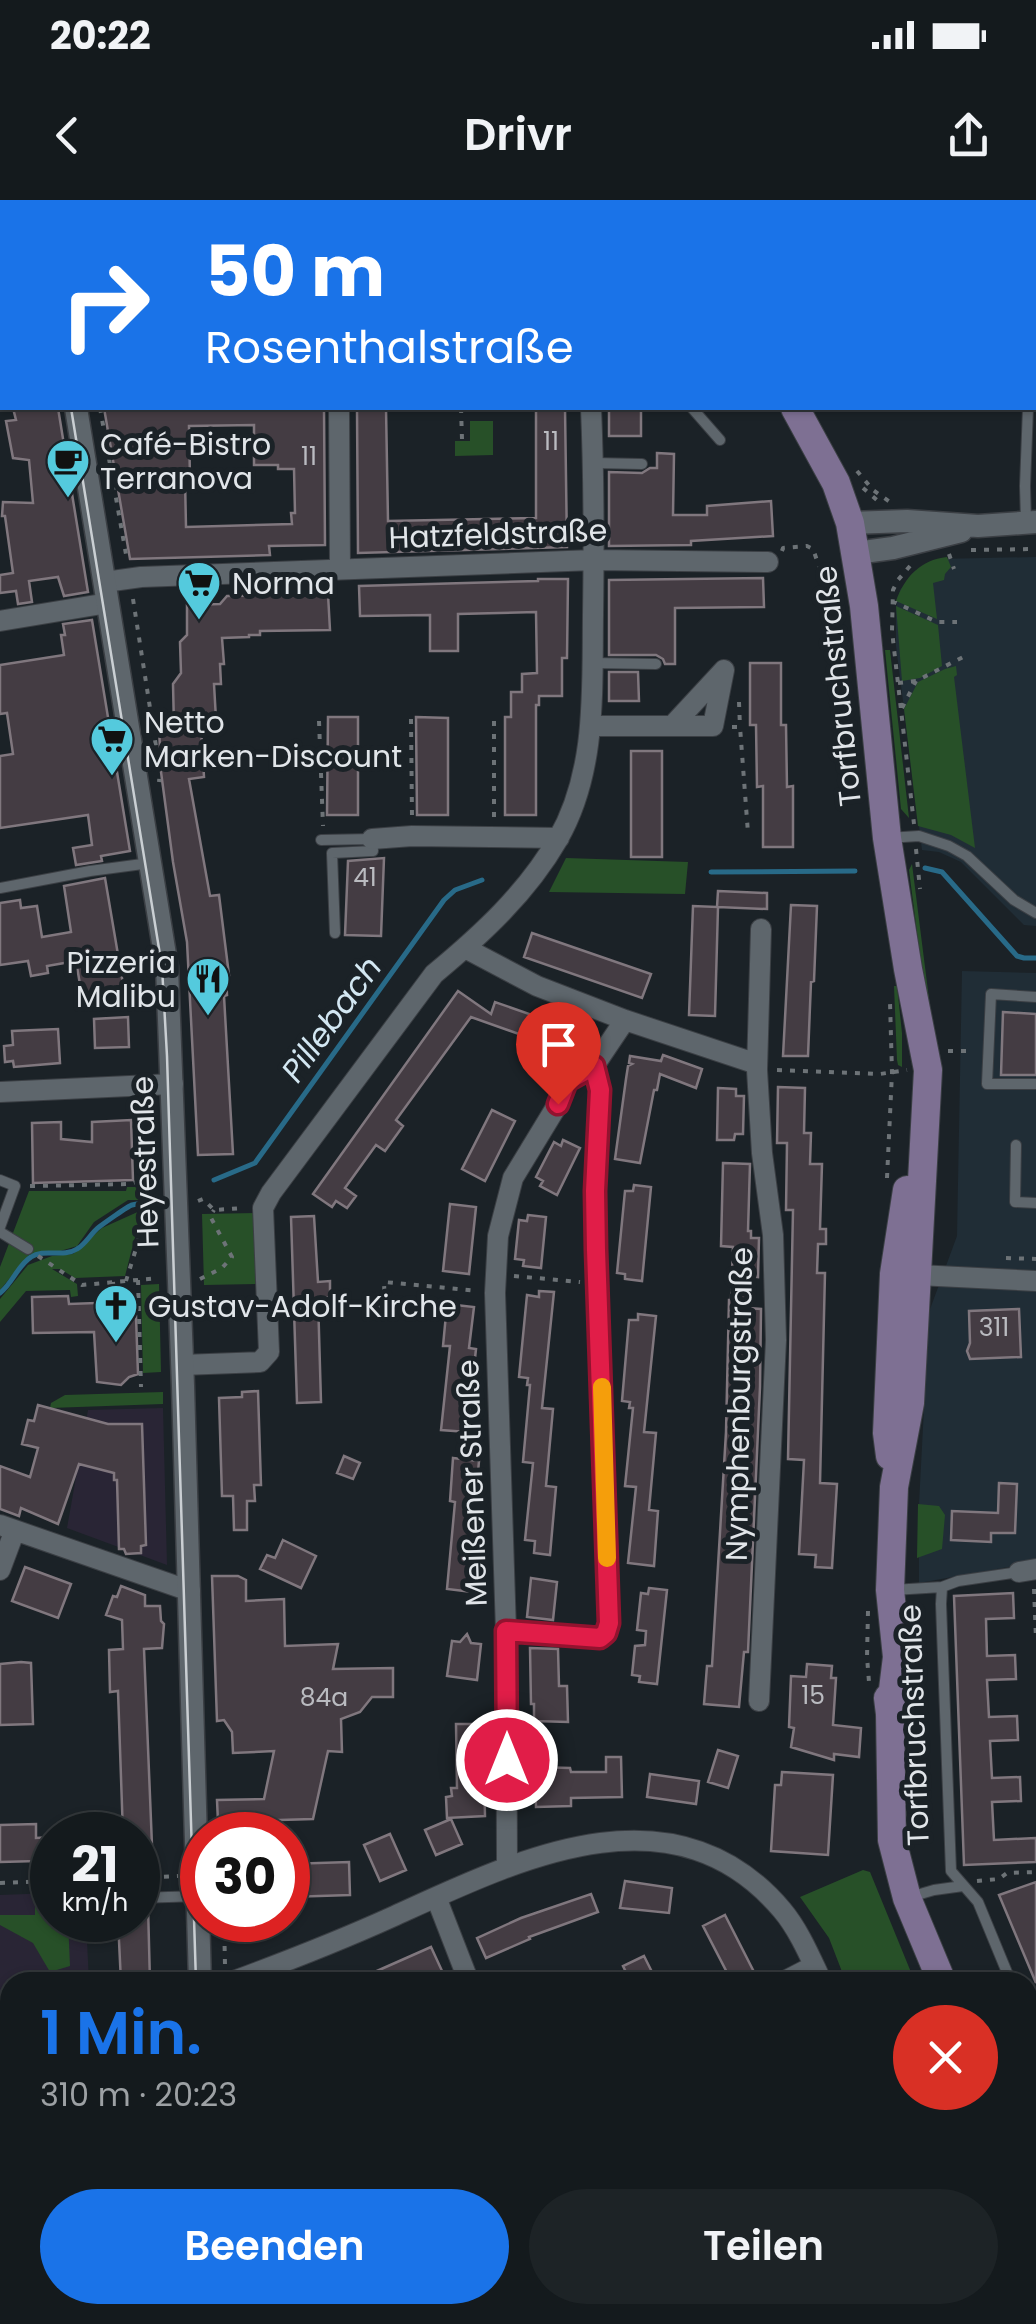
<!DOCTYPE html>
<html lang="de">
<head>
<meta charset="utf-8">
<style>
  body { margin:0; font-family:Poppins,sans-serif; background:#1d2326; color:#f1f3f6; height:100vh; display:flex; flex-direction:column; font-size:38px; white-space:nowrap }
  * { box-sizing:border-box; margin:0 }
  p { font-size:32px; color:#9da1a4 }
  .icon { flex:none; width:55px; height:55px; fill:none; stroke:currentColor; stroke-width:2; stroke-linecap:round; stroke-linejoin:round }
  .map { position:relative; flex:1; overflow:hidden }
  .drawer { position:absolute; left:0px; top:1772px; width:1038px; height:352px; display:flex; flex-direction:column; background:#141a1d; border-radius:30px 30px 0 0; box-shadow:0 2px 8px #0004,0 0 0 2px #33383b }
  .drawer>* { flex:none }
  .hud { position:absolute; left:0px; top:0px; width:1038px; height:210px; box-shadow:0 2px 8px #0004,0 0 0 2px #33383b; background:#1a73e8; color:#fff; overflow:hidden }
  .speed { position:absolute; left:30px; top:1612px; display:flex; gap:20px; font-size:50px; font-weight:700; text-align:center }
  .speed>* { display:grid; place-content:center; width:130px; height:130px; border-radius:50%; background:#141a1d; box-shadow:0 2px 8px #0004,0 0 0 2px #33383b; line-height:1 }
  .speed small { font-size:25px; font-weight:400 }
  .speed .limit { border:15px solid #d22; background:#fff; color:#111 }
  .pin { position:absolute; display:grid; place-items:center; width:85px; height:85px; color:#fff; margin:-102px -42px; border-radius:50% 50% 50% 0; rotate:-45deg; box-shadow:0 0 10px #0007 }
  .pin .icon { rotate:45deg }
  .me { position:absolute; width:110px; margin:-55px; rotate:0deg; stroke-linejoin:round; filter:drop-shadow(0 0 8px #0008) }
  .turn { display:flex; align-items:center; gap:35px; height:210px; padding:0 40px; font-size:45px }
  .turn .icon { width:130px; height:130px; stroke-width:2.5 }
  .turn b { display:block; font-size:70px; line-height:85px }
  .round { display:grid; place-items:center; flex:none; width:105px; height:105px; border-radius:52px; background:#1d2326 }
  .overview { display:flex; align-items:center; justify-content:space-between; height:170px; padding:0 40px }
  h1 { font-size:60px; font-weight:600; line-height:75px; color:#1a73e8 }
  .action { display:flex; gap:20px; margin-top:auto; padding:20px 40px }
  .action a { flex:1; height:115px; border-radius:60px; background:#1a73e8; color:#fff; font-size:40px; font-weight:600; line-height:115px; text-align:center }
  .action a+a { background:#1d2326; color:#f1f3f6 }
  .status { display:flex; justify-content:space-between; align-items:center; height:70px; padding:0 50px; background:#141a1d; direction:ltr }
  .status svg { height:28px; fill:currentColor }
  header { display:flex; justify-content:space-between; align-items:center; height:130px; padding:0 40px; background:#141a1d; font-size:45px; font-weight:600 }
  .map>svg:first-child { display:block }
  .built { fill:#202d36 }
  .education { fill:#292535 }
  .green { fill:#275028 }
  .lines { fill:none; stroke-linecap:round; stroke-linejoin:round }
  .stream { stroke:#286a88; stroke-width:5 }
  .building { fill:#443c43; stroke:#80777e; stroke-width:2.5; fill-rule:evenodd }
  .service-casing { stroke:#3b3f44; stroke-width:12 }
  .minor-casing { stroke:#3b3f44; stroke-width:22 }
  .tertiary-casing { stroke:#3b3f44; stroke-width:25 }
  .secondary-casing { stroke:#3b3f44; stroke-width:30 }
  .path { stroke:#6d7377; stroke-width:4; stroke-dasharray:5 8; stroke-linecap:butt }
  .service { stroke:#5e666c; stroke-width:10 }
  .minor { stroke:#5e666c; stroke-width:20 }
  .tertiary { stroke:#5e666c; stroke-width:22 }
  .secondary { stroke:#7e7093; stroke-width:28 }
  .tram { stroke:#cacfd3; stroke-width:2.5 }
  .route-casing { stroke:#92132f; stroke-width:25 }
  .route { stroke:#e11d48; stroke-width:18 }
  .slow { stroke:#f59e0b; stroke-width:18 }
  .labels { text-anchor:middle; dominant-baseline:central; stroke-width:10; stroke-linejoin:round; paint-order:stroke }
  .number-label { font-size:25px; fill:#babbc0 }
  .poi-label { font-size:30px; fill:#e1e5e9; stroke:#1b2227; text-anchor:start }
  .street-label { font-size:30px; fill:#e1e5e9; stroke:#1b2227 }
  .water-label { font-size:32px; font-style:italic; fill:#d3e7f2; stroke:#1b2227 }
</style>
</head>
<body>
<div class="status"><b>20:22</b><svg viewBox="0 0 49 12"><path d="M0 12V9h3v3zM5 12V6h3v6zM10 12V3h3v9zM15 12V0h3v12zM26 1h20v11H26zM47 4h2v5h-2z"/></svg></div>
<header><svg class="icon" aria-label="back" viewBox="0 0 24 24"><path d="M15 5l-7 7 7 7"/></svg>Drivr<svg class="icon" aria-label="share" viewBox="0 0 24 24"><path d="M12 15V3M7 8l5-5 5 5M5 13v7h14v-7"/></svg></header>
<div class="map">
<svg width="1036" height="2124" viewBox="0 0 1036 2124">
  <rect width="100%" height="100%" fill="#1b2227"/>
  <path class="built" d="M1036,357V726L1024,725L961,662L939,652L922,650L896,446V408L900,390L915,371L937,359Z
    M962,771L1036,773V1362L919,1383V1304L929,1112L957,1036Z"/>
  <path class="education" d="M163,1208L167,1365L67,1328L88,1210Z
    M52,1693V1720H86L89,1782H10V1866L0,1877V1695Z"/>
  <path class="green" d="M470,221H493V255L455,256V241H470Z
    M947,357L951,367L945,374L944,380L933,383L937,419L896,401C905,377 920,360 947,357Z
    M896,406L938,425L942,466L920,478L902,481Z
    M885,450H890L909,618L901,609Z
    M956,466L957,475L954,477L975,648L951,635L918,626L904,509L918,482L945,469Z
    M566,658L688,662L685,694L549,692Z
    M912,664L937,862L928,818L909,670Z
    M894,786H897L902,833V867L898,865L897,860Z
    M127,987H142V1000H128L94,1022L77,1046L57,1052L29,1055L0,1090V1067L29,991H126Z
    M142,1010L125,1076L75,1078L60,1069H52L77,1084L78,1096L71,1097L70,1090L26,1091L0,1122V1099L28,1065L52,1056L73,1054L102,1028Z
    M256,1013L257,1084L204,1085L202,1014Z
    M159,1084L161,1172L143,1173L141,1085Z
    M163,1192V1204L50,1208L51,1203L65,1195Z
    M918,1304L939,1306L945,1315L942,1349L917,1358Z
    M863,1670L870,1672L915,1782H846L829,1738L800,1697Z
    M52,1706V1720H68L70,1766L50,1772L33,1743L0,1725V1715H35V1707Z
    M787,2115H982L987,2124H795Z"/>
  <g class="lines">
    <path class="stream" d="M925,668L942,672L1017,756L1024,758H1036
      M711,672L855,671
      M214,980L255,963L444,700L455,690L482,680
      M0,1093C12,1084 18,1065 31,1057C44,1048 63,1058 77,1049C86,1044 91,1033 99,1027C103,1024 128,1006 132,1005C140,1003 146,1004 155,1000"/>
  </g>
  <path class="building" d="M13,208H58L88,392L64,396L58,377L29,381L32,402L18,404L16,391L0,393V375L13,373L5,316H2L3,302L33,303L29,260L13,258L6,221L16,220Z
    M104,208H324L325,345L269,346L270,355L130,359ZM254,225V265H278V269H294L295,313H291L292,324L186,327L185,279H190L189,226Z
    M357,208H386L388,321L536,318V208H565L567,347L358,353Z
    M609,208H641V236H609Z
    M657,253L674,254L673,315H707V306L771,301L773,336L691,341V345L609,346V272L642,273L650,268H657Z
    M763,378L764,407L675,408V464H665L663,459L656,455H609V380Z
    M538,379H568L567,458H562V496H539V505H536V615H505V517H511V492H522V474L537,473L536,412L458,414V451H430V415L360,416L359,386L538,381Z
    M328,394L330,430L260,431V435H249V437L222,438L224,464H220L221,484H214L216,519L212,520L213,527L201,528L204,577L189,579L210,696L219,695L229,775H226L227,795L224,796L233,954L198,955L187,742L173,662L161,572L159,527H174L173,484L181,473L180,442L187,435V405L220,404L227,396Z
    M92,420L130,651L101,656L102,661L76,665L73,648L92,645L88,615L0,628V556L13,554L7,513L0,514V465L64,455L61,435H65L63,424Z
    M750,463H781V525H786L787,587L793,586V647H763V586L757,587L756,525H750Z
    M609,472H638L639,501H609Z
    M328,517H358V615H327Z
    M416,517L448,518V615H417Z
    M631,551H662V657H631Z
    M384,658L381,736L345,735L348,661Z
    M105,678L124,790L82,796L76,761L47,766L48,773L31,776L28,761L0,765V703L20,700L21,708L37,706L42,737L71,732L64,686Z
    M718,691L767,693V709L718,707L715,816L689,815L693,706L717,707Z
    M791,705L817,706L814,781L811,782L808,856H783Z
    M532,733L651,774L642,798L524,757Z
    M458,791L491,814L495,802L569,828L561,849L471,817L396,920L403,926L385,951L376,945L345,988L356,996L347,1008L336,1001L332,1007L313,994Z
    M1003,812L1036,814V875H1001Z
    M128,817L129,847L95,848L94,819Z
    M58,829L60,863L14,867L13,861L5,862L4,846L13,845L12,831Z
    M663,855L702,869L696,888L660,874L657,890H654L640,963L615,959L626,879L628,866L632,864L629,863L630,856L661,861Z
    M778,887L805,888L804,933H811L810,964H822L820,1029H826V1044H818L817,1073H825L820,1283L837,1284L832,1368L815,1367L816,1355L799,1354L804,1260L788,1259L793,1010H786L787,943H777Z
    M718,888L736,889V896H744L743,934H735L734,940H717Z
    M492,910L515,921L485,981L462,969Z
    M131,920L133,980L33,983L32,923L61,922V939L92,942V922Z
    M563,940L580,948L557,995L540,986L543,981L536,977L554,942L561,946Z
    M723,963L750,964L748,1031H751V1038H759L758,1077L749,1076L748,1108L761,1109L760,1187L748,1452H744L739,1507L704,1504L707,1466H712L726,1232L729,1100H731L733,1047L721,1046Z
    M634,985L651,987L642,1081L625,1079V1074L617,1073L625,991H633Z
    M450,1004L476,1007L469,1074L443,1071Z
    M528,1015L546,1017L541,1068L523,1066L524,1060L515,1059L519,1020L527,1021Z
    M314,1016L318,1082L330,1081V1097L318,1098L321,1202L297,1203L291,1017Z
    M539,1091L554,1092L542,1208L553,1209L546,1286L556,1287L550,1355L534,1353L535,1341L525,1340L533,1263L523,1262L530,1185H527L528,1178L519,1177L527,1095L539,1097Z
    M68,1096L69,1104L124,1102V1116H136L138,1174L129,1177L121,1185L97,1182L94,1132L33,1133L32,1097Z
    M447,1104L474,1107L469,1148L476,1149L467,1232L441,1230L450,1146H443Z
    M1019,1109L1021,1157L970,1159L967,1151L970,1143L969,1111Z
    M638,1114L656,1116L644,1232L656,1233L649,1310L658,1311L654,1366L628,1363L636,1287L625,1286L633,1208H629L630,1202L622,1201L629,1120H638Z
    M258,1191L261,1285H254L255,1301H247V1330H234L233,1296H222L219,1198L242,1197V1192Z
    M38,1205L108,1224H142L146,1345L141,1346V1353L126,1354L124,1349H119L117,1280H114V1273L79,1264L58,1324L21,1308L19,1316L0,1309V1266L30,1277L38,1248L22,1244L28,1220L34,1221Z
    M344,1256L360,1263L353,1279L337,1273Z
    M453,1258L479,1261L475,1304H482L473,1392L447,1389L455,1302L450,1301Z
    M999,1283L1017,1284L1015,1333H991V1342L951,1340L952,1311L998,1313Z
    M283,1340L316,1356L301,1388L260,1369L267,1355L275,1358Z
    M25,1367L71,1384L58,1418L12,1401Z
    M212,1376H238L246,1380V1401L284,1399L285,1446L338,1444L333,1469L393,1468V1497H372L360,1512L341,1519L342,1552L328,1551L313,1619L218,1622L217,1600L264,1599L274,1551L233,1553L232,1532L224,1520L217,1521Z
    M531,1378L557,1382L553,1420L527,1417Z
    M121,1386L145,1395V1406H160L161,1421L164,1424L162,1448L144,1449L153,1670L138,1671V1635H123L118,1491L110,1492L109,1450L123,1449L122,1420L106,1415L113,1396L117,1397Z
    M649,1388L667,1390L657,1484L639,1482L640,1476L632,1475L635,1446L645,1445L646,1431L637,1430L641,1393L648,1394Z
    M1013,1393L1014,1418L986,1419L987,1456L1015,1455L1016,1479L987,1480L989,1517L1017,1516L1018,1540L990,1541L992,1578L1020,1577L1021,1601L992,1602L994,1640L1036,1638V1662L964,1665L954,1396Z
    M467,1434L471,1443L481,1444L477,1480L447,1476L452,1441L460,1442Z
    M530,1448L558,1449L559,1486H567L568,1522L534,1521V1504H531Z
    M21,1462L31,1463L33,1524L0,1525V1464Z
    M807,1464L832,1466L831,1478H836L833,1525L861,1528L859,1557L834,1554V1560L791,1547L794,1528L789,1527L791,1476L806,1477Z
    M456,1524H483L485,1616L447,1618L446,1597L452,1596L451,1588H457Z
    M718,1550L738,1556L728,1588L708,1582Z
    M606,1557H621L622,1597L571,1598V1606L536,1607L535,1567L570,1568L571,1572H606Z
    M782,1572L833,1575L828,1655L771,1651L775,1585H781Z
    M650,1574L699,1581L696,1604L647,1597Z
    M451,1619L462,1644L436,1655L425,1630Z
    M36,1624V1638L52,1637V1674H38L37,1661L0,1662V1625Z
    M390,1634L406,1670L380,1681L364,1645Z
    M349,1662L350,1695L288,1697V1664Z
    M625,1681L672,1688L669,1713L620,1708Z
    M1036,1682V1783L999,1695Z
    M591,1694L598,1712L529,1737L530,1739L486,1758L477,1738L521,1718Z
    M148,1706L150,1782H121L118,1720H138V1707Z
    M725,1715L754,1772L732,1782L703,1726Z
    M431,1747L443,1773L422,1782H352Z
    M644,1756L657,1782H631L623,1766Z"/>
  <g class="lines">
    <defs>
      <path id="service" d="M1035,73L1036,56
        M692,208L720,240
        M594,263L642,264
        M1026,321L1025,286L1028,208
        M592,463L656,464
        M887,638L919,636L949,646L967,656L1014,700L1036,713
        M321,640L372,639L373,651L332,653L335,733
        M0,688L90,671L150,663
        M1036,797L991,794L987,884H1036
        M1016,945L1015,1002L1036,1003
        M0,980L15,986L0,1027
        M0,1032L28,1049
        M893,1390L942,1387
        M910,1697L934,1690L963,1686
        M138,1698L199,1696
        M1011,1782L978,1702L951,1671L941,1404L942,1387L958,1381L1019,1372
        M1028,1824L1036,1844
        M0,2041L10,2040"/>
      <path id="minor" d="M338,0V2
        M588,0V2
        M0,46H2
        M339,208L340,369
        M105,382L141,377L594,360L768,362
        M0,421L108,403
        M590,526H713L724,470L673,525
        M372,639L412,636L559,638
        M465,748L537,786L625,820L757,864
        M0,892L173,884
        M918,1075L1036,1081
        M182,1165L260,1162L269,1152L263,1008L271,993L434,774C481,735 527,693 558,639C597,571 592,490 593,415C594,346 594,277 591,208
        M0,1325L190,1391
        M0,1370L15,1330
        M1019,1372L1036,1369
        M506,1431L600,1438L606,1433L609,1423L596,1050L595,991L600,890L594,866
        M759,1501L776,1140L773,1035L762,953L757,870L761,729
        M507,1666L506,1431L495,1093L498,1036L513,978L558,904L567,881L594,866L625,820
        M436,1697L469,1782
        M231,1782C285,1762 339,1741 392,1717C515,1661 673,1581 782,1710C799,1730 811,1759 822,1782
        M783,1782L814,1766
        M540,2115L541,2124
        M1006,2115L1016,2124"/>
      <path id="tertiary" d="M38,0L39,2
        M76,208L167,767L183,1186L200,1782
        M850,323L907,321L978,326L1036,322
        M856,353L893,348L961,331
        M209,2124L210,2115"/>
      <path id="secondary" d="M646,0L651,2
        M795,208L836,283L850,323L864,406L887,638L908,769L928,870L910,1203L894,1287L890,1390L897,1457L890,1514
        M890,1256L887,1233L894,1074L907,990
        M888,1498L890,1514L892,1640L907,1698L942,1782
        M1028,1981L1036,2001"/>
    </defs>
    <use href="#service" class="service-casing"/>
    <use href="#minor" class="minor-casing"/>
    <use href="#tertiary" class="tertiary-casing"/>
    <use href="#secondary" class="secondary-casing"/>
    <path class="path" d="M517,0V2
      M544,0L564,2
      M682,0L685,2
      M100,208L127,360
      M461,208L462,239
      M857,271L873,290L890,302
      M863,288L879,302
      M971,350L1036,349
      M782,351L783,348L807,346L813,349L827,389H837
      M949,354L954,369
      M910,366L898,380L893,390L892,431L914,624
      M133,399L160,572L159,582
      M892,401L937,422H957
      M848,483C834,505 838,507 853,526
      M898,483L916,481L965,456
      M739,502L740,527
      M902,508L916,481
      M411,519L412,617
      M319,521L323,626
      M494,521V618
      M732,527H740L748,633
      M916,649L920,689
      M948,851H973
      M777,870L880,874L907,870
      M887,978L892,873L890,802
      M30,986L131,984L142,980V953H152
      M198,1001L203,999L214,1010L243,1008
      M38,1056L82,1085L159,1078
      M1006,1058L1036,1059
      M514,1076L580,1082
      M200,1079L222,1068L232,1057L210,1016L214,1010
      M138,1080L141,1187
      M126,1081C136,1048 149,1015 142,980
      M113,1082L115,1102
      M284,1111L385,1107L384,1082L478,1091
      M1034,1389L1036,1439
      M868,1411L867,1457L869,1482
      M138,1678L178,1676
      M977,1681L999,1679L1007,1673L1036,1672
      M0,1683L52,1681
      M224,1720L225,1765
      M0,1884H10
      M1028,1912L1036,1930
      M1028,2067L1036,2087
      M926,2115L931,2124
      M235,2124L236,2115"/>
    <use href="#service" class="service"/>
    <use href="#minor" class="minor"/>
    <use href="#tertiary" class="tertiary"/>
    <use href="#secondary" class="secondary"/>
    <path class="tram" d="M42,0L43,2
      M71,208L162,767L167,856L196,1782
      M205,2124L206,2115"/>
  </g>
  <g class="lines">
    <defs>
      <path id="route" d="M507,1560L506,1431L600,1438L606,1433L609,1423L596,1050L595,991L600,890L594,866L567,881L558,904"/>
    </defs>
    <use href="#route" class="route-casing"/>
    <use href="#route" class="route"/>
    <path class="slow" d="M602,1187L607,1358"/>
  </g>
  <defs>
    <symbol id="cafe-pin" viewBox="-11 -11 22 30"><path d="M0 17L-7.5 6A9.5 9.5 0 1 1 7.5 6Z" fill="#54cadd" stroke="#1b2227"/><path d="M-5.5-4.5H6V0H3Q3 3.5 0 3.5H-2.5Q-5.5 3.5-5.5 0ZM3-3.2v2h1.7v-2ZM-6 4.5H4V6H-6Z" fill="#111"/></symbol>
    <symbol id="supermarket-pin" viewBox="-11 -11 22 30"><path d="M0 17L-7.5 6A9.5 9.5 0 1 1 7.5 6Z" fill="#54cadd" stroke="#1b2227"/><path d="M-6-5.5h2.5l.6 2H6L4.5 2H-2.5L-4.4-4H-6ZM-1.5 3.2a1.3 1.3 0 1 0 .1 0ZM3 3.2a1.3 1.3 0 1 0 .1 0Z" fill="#111"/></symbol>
    <symbol id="restaurant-pin" viewBox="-11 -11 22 30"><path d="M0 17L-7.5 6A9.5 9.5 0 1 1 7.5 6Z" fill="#54cadd" stroke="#1b2227"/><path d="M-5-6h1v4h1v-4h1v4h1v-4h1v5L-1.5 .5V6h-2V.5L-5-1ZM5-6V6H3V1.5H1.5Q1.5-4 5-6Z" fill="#111"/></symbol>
    <symbol id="church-pin" viewBox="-11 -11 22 30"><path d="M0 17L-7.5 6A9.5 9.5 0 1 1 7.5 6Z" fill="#54cadd" stroke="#1b2227"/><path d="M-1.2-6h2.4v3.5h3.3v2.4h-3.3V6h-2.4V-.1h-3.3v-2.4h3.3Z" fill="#111"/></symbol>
  </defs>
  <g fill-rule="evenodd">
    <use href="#cafe-pin" x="43" y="236" width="50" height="68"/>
    <use href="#supermarket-pin" x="174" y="358" width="50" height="68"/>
    <use href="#supermarket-pin" x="87" y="514" width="50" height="68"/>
    <use href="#restaurant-pin" x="183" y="754" width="50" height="68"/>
    <use href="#church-pin" x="91" y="1081" width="50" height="68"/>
  </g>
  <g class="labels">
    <g class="number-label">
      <text x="551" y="241">11</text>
      <text x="309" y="256">11</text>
      <text x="365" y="677">41</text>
      <text x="994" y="1127">311</text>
      <text x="813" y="1495">15</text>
      <text x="324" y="1497">84a</text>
    </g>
    <g class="poi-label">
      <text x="100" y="244">Café-Bistro<tspan x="100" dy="34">Terranova</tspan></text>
      <text x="232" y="383">Norma</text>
      <text x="144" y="522">Netto<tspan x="144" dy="34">Marken-Discount</tspan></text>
      <text x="176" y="762" text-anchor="end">Pizzeria<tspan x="176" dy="34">Malibu</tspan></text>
      <text x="148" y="1106">Gustav-Adolf-Kirche</text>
    </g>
    <g class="street-label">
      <text transform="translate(498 334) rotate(-2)">Hatzfeldstraße</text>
      <text transform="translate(838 486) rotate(-96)">Torfbruchstraße</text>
      <text transform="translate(145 962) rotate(-92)">Heyestraße</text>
      <text transform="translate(739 1204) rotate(-89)">Nymphenburgstraße</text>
      <text transform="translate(472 1283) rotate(-92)">Meißener Straße</text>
      <text transform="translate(914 1525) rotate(-92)">Torfbruchstraße</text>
    </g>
    <g class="water-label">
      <text transform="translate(331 819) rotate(-54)">Pillebach</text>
    </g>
  </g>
</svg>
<div class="speed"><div>21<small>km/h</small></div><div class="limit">30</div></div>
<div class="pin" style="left:558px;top:904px;background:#d93025"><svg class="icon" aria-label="arrive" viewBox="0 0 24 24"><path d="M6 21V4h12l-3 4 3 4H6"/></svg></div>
<svg class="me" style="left:507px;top:1560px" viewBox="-20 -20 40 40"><circle r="17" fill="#e11d48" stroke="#fff" stroke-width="3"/><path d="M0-11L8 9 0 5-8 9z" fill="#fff"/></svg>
<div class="hud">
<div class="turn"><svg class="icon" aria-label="right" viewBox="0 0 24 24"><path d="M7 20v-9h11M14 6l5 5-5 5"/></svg><div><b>50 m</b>Rosenthalstraße</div></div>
</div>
<section class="drawer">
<div class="overview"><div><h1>1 Min.</h1><p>310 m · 20:23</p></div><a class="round" style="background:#d93025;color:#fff"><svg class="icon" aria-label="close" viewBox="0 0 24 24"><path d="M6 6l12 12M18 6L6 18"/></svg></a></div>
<div class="action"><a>Beenden</a><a>Teilen</a></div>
</section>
</div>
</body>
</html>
